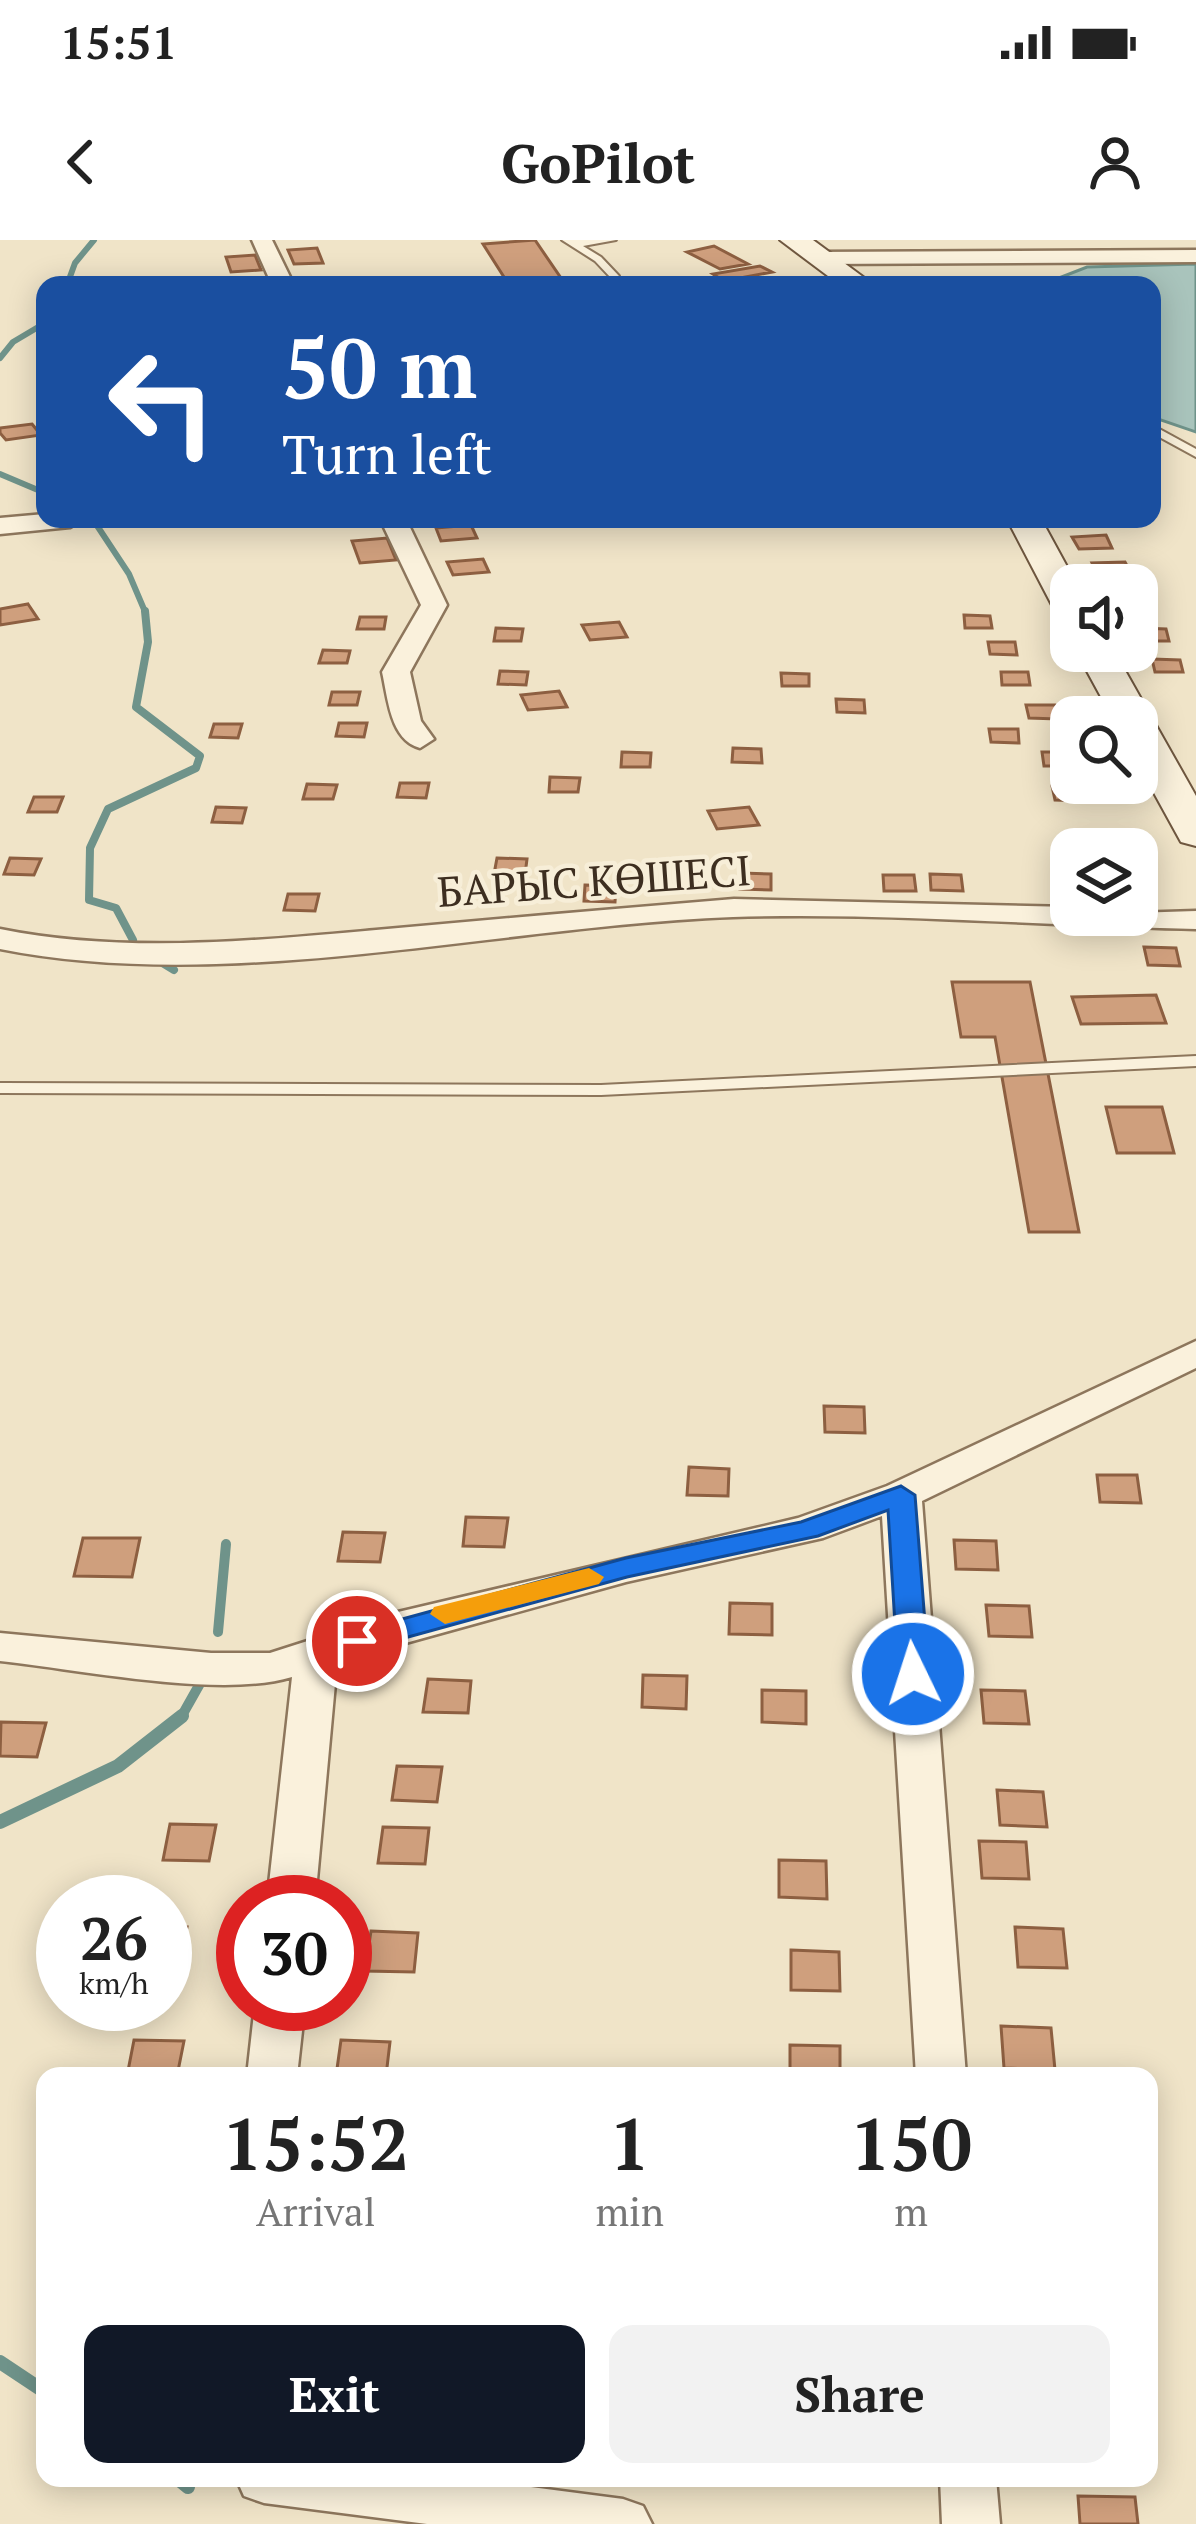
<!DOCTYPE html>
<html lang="en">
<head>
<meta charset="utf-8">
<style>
  body { margin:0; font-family:"PT Serif",serif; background:#f2f2f2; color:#222; height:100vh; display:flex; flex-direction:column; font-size:45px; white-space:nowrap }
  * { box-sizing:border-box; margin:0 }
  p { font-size:39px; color:#767676 }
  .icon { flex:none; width:66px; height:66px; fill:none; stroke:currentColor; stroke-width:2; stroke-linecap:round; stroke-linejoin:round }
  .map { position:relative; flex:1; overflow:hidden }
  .details { position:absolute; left:36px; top:1827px; width:1122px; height:420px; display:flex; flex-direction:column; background:#fff; border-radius:24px; box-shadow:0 6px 30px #0003 }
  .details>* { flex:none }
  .top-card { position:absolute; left:36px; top:36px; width:1125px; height:252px; border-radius:24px; box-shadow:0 6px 30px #0003; background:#1a4fa0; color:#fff; overflow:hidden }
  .buttons { position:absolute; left:1050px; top:324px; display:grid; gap:24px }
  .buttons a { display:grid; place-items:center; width:108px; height:108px; border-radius:24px; background:#fff; box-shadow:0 6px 30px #0003; font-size:60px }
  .speed { position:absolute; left:36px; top:1635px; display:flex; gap:24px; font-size:60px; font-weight:700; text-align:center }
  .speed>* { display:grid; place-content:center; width:156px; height:156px; border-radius:50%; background:#fff; box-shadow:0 6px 30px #0003; line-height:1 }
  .speed small { font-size:30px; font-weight:400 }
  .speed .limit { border:18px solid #d22; background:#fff; color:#111 }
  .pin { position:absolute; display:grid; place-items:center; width:102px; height:102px; color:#fff; margin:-51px; border:6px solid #fff; border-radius:50%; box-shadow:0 3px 12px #0007 }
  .me { position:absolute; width:132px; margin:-66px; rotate:356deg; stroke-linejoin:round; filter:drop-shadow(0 0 9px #0008) }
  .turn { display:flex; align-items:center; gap:42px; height:252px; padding:0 48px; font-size:54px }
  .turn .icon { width:156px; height:156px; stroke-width:2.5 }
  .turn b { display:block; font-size:84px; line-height:102px }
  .eta { display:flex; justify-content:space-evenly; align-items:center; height:204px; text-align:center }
  .eta b { font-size:72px; font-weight:700; line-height:84px }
  .primary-button { display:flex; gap:24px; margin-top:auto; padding:24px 48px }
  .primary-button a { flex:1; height:138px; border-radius:24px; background:#111827; color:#fff; font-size:48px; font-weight:700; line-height:138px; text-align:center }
  .primary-button a+a { background:#f2f2f2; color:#222 }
  .status { display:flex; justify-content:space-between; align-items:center; height:84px; padding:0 60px; background:#fff; direction:ltr }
  .status svg { height:33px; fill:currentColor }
  header { display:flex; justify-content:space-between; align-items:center; height:156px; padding:0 48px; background:#fff; font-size:54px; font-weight:700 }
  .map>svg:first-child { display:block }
  .water { fill:#a9c4bc; stroke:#6f938a; stroke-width:3 }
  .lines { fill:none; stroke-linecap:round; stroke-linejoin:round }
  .stream-far3 { stroke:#6f938a; stroke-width:6 }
  .stream-far2 { stroke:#6f938a; stroke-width:8 }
  .stream-far1 { stroke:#6f938a; stroke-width:10 }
  .stream { stroke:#6f938a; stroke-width:14 }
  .building { fill:#cf9f7d; stroke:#8d5f41; stroke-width:3 }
  .lane-casing { stroke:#8d765c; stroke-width:4 }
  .street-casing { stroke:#8d765c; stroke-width:5 }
  .secondary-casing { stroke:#6f573f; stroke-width:4 }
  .lane { fill:#faf1dc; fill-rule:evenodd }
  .street { fill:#faf1dc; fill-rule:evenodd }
  .secondary { fill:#faf1dc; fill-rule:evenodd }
  .route { fill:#1a73e8; stroke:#114b97; stroke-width:3 }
  .slow { fill:#f59e0b }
  .labels { text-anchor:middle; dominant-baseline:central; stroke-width:9; stroke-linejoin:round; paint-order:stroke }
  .street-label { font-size:42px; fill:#3d2e20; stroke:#f7eed8 }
</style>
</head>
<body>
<div class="status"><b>15:51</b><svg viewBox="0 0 49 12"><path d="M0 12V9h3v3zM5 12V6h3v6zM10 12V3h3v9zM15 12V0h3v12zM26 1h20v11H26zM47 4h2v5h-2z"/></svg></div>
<header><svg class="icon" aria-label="back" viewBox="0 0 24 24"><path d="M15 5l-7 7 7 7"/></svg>GoPilot<svg class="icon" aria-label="person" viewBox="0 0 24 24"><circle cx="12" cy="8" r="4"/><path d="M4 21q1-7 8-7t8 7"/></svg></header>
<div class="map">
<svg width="1196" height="2284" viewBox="0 0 1196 2284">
  <rect width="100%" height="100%" fill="#f0e4c8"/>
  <path class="water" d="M1196,24V192L1152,177V45H1041L1087,27Z"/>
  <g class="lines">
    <path class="stream-far3" d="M67,45L75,23L94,0
      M0,118L13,102L45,83
      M0,234L45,253
      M94,281L129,334L146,374"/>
    <path class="stream-far2" d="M133,700L116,668L89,660L90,608L108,569L196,528L200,516L136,467L148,402L145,371
      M156,719L174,730"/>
    <path class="stream-far1" d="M218,1392L226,1304
      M180,1479L202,1440"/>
    <path class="stream" d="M0,1582L118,1526L182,1476
      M0,2122L45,2152
      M177,2238L188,2247"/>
  </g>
  <path class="building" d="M535,0L563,41L509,45L483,4Z
    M714,6L748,24L720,29L687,12Z
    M317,8L323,23L294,24L288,10Z
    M255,15L261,30L231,32L226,17Z
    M760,26L772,32L724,41L713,34Z
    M32,184L41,195L6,200L0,193V188Z
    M471,285L477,298L441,301L436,288Z
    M1106,295L1112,308L1079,309L1072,297Z
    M387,298L396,320L360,323L352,301Z
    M483,319L489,332L453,335L447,322Z
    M1125,322L1132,335L1098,336L1092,323Z
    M28,364L38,379L0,385V369Z
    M964,375L990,376L992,388H965Z
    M360,377H386L384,389H357Z
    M619,382L627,397L590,400L582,385Z
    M496,388L523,389L521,401H494Z
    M1139,388L1166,389L1169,401H1142Z
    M988,402H1015L1017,415L990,414Z
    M323,410L350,411L347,423H319Z
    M1152,419L1180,420L1183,432H1155Z
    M500,431L528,432L526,445L498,444Z
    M1001,432H1028L1030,445H1002Z
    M781,433L809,434V446H782Z
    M559,451L567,467L528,470L521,455Z
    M332,452H360L357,465H329Z
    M836,459L864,460L865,473L837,472Z
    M1026,465H1055L1057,479L1029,478Z
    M339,483H367L364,497L336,496Z
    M214,484H242L238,498L210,497Z
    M989,489H1018L1019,503L991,502Z
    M733,508L761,509L762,523L732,522Z
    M622,512L651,513L650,527H621Z
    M1042,512H1071V526H1044Z
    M550,537L580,538L578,552H549Z
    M400,543H429L426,558L397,557Z
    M307,544L337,545L333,559H303Z
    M1052,546H1082L1084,561L1055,560Z
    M34,557H63L57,572H28Z
    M216,567L246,568L242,583L212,582Z
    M749,567L759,585L717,589L708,571Z
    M10,618L41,619L34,635L4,634Z
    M497,618L527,619L525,635L494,634Z
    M741,633L771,634V650L740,649Z
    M930,634L961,635L963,651L931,650Z
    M883,635H914L916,651H884Z
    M585,645L616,646L615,662L584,661Z
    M288,654H319L315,671L284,670Z
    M1144,707L1176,708L1180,726L1148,725Z
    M952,742H1030L1079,992H1029L995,797H961Z
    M1156,755L1166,783L1081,784L1072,757Z
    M1106,867H1162L1174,913H1117Z
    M824,1166L864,1167L865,1193L825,1192Z
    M689,1227L729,1229L728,1256L687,1255Z
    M1097,1235H1137L1141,1263L1100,1262Z
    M466,1277L508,1278L504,1307L463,1306Z
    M343,1292L385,1293L380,1322L338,1321Z
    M83,1298H140L132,1337L74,1336Z
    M954,1300L996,1301L998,1330L956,1329Z
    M730,1363L772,1364V1395L729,1394Z
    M986,1365L1029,1366L1032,1397L989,1396Z
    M643,1435L687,1436L686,1469L642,1467Z
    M428,1439L471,1441L468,1473L423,1472Z
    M762,1450L806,1451V1484L762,1482Z
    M981,1450L1025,1451L1029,1484L984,1483Z
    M1,1482L46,1483L37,1517L0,1516Z
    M397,1526L442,1527L437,1562L392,1560Z
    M997,1550L1043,1552L1047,1587L1000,1585Z
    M170,1584L216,1585L209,1621L163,1620Z
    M383,1587L429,1588L425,1624L378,1623Z
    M979,1601L1026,1602L1029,1639L982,1638Z
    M779,1620L826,1621L827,1659L779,1657Z
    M165,1687H187L179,1726H165Z
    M1015,1687L1063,1689L1067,1728L1018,1727Z
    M371,1691L418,1693L414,1732L365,1731Z
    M791,1710L839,1712L840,1751L791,1750Z
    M1001,1786L1051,1788L1055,1830L1004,1828Z
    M134,1800L184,1801L177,1836H127Z
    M341,1800L390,1802L386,1836H336Z
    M790,1805L840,1806V1836H790Z
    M1078,2256L1135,2257L1138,2284H1080Z"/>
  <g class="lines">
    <defs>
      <path id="lane" d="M562,0H616L583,6L601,17L619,36L616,45H606L611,38L595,21Z
        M779,40L782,41L783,45H736L741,42Z
        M1152,185L1196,209V217L1152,193Z
        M1196,816V826L601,855L0,853V843L601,845Z"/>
      <path id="street" d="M252,0H272L294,45H272Z
        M1196,10V22L817,24L807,18L817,12Z
        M45,274V279H83L70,287L0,294V278Z
        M380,279H406L447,365L410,432L421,481L434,499L420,508C390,500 388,458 382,432L421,365Z
        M734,659L1071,667V675L1196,671V689C1045,686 882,672 733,677C498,686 231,755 0,709V689C124,714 252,701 376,690C495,679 615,669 734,659Z
        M1196,1101V1128L922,1261L966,1836H916L882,1276L823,1298L626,1342L337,1422L315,1662H267L292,1437C221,1459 77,1429 0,1421V1393L211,1413H270L398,1372L798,1278L887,1246Z
        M255,1764H305L297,1836H247Z
        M236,2238H461L623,2259L643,2266L652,2284H427L264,2263L244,2256Z
        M940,2238H996L1000,2284H942Z"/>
      <path id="secondary" d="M780,0H813L874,45H840Z
        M1007,279H1041L1077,345H1071V378L1053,367Z
        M1076,411H1114L1196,556V606L1181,602L1137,522V477H1112Z"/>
    </defs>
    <use href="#lane" class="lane-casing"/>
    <use href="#street" class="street-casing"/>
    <use href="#secondary" class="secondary-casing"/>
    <use href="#lane" class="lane"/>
    <use href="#street" class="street"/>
    <use href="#secondary" class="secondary"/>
  </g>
  <path class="route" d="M901,1246L915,1255L929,1434L913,1444L898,1434L888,1270L818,1296L627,1337L357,1411L342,1401L347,1394L626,1318L801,1282Z"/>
  <path class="slow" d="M589,1328L604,1337L599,1344L445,1384L430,1374L434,1367Z"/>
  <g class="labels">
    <g class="street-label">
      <text transform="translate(594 640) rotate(-4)">БАРЫС КӨШЕСІ</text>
    </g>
  </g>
</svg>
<div class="buttons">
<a><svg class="icon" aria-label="sound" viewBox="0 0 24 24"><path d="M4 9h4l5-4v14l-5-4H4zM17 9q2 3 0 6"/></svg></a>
<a><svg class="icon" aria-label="search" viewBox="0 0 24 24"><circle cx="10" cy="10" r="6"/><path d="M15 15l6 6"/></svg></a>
<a><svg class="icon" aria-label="layers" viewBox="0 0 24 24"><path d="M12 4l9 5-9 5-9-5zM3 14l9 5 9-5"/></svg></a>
</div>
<div class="speed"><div>26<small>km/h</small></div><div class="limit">30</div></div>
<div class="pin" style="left:357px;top:1401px;background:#d93025"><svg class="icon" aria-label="arrive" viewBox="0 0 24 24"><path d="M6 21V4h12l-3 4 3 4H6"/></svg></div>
<svg class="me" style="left:913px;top:1434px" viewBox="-20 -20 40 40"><circle r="17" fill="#1a73e8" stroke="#fff" stroke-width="3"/><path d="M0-11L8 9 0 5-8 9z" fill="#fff"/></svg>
<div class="top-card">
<div class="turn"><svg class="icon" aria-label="left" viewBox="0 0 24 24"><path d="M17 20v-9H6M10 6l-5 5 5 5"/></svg><div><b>50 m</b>Turn left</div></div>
</div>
<section class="details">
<div class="eta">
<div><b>15:52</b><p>Arrival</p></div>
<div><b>1</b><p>min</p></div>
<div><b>150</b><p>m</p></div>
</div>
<div class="primary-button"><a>Exit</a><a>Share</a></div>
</section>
</div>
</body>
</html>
